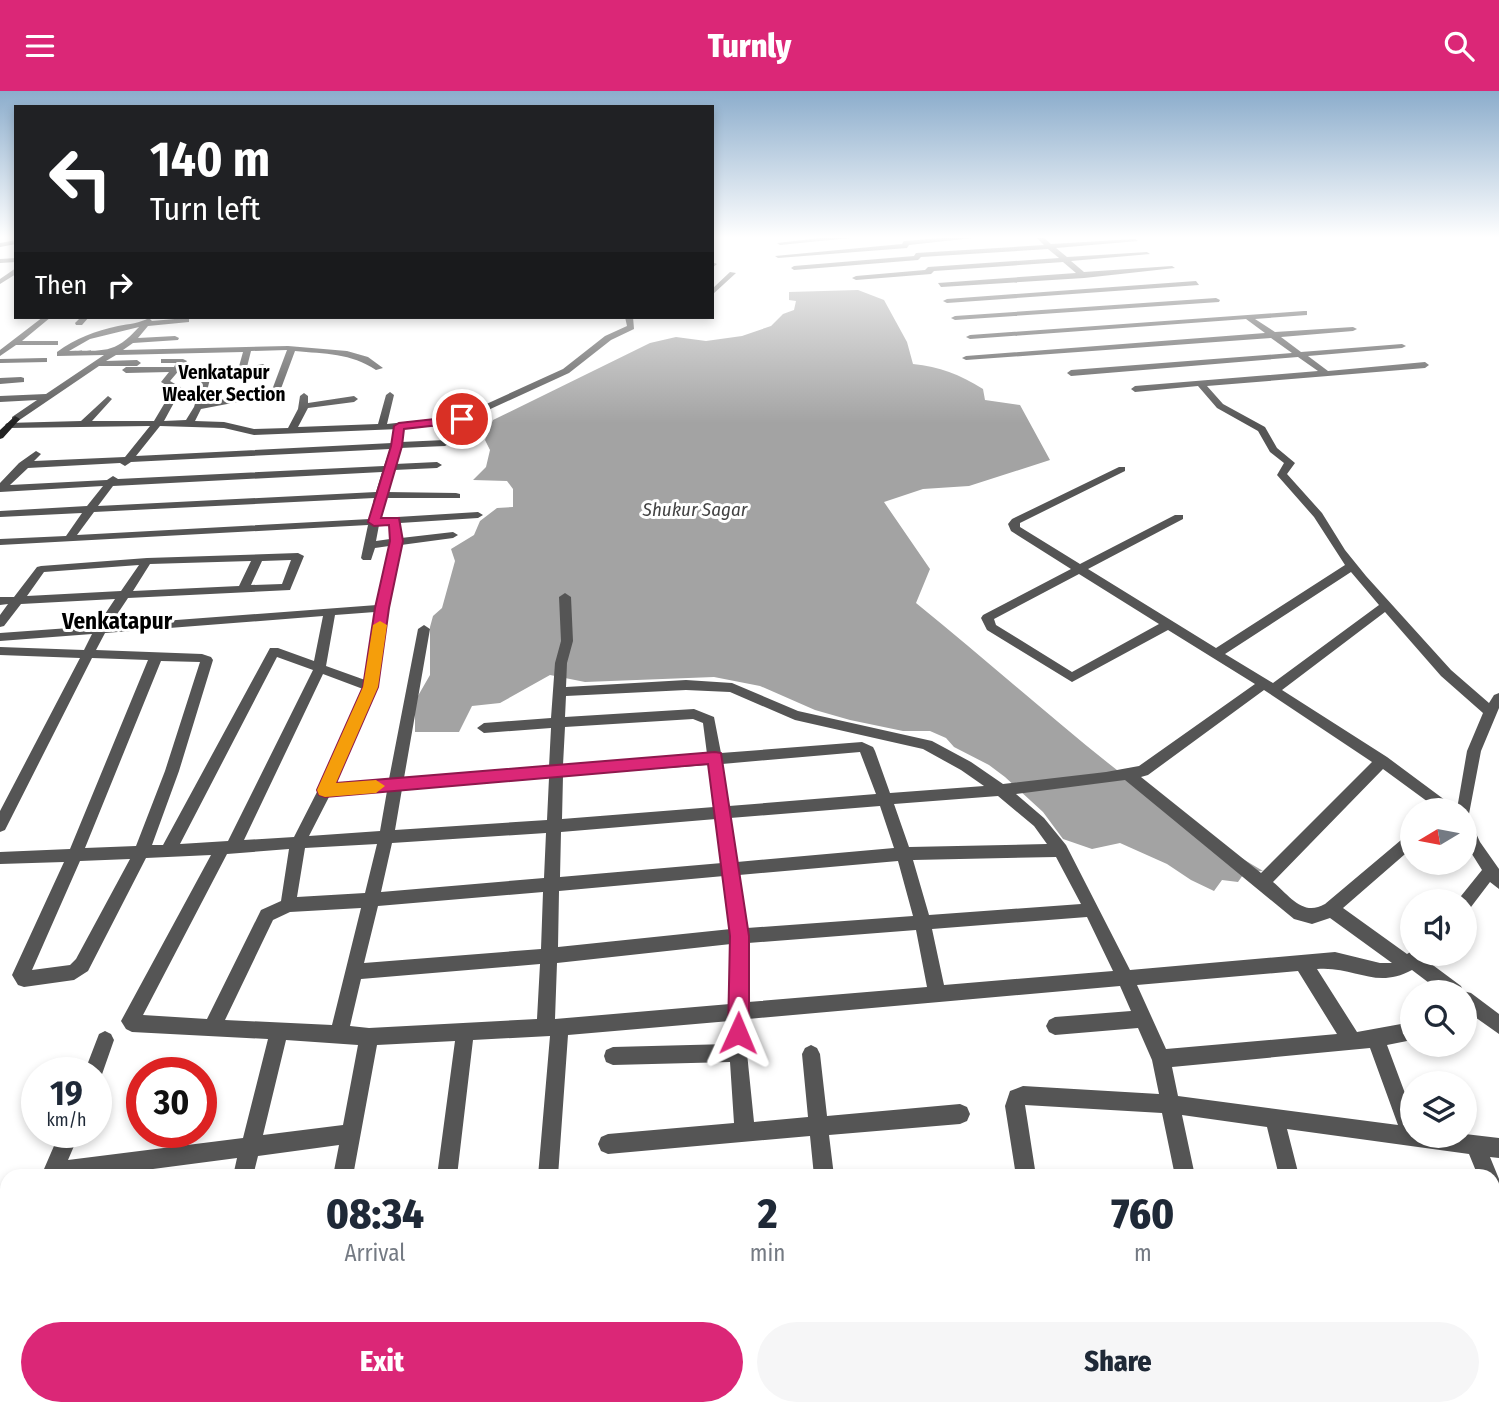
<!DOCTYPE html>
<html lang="en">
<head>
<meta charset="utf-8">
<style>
  body { margin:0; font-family:"Fira Sans Condensed",sans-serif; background:#f6f6f7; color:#1f2937; height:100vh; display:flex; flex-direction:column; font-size:26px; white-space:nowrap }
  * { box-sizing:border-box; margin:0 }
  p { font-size:23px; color:#747a83 }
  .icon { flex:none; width:38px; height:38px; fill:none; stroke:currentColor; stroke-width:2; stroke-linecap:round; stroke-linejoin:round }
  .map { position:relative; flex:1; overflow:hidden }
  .drawer { position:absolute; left:0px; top:1078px; width:1500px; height:247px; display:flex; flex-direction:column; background:#fff; border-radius:21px 21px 0 0; box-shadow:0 4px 10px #0003 }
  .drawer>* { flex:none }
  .banner { position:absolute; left:14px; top:14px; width:700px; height:214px; border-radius:0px; box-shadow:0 4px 10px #0003; background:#202124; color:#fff; overflow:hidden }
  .needle { width:46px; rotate:260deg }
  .tools { position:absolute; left:1400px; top:707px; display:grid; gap:14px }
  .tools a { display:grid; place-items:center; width:77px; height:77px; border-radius:50%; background:#fff; box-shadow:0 4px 10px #0003; font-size:35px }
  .speed { position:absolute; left:21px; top:966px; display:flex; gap:14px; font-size:35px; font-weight:700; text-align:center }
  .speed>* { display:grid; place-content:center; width:91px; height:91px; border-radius:50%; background:#fff; box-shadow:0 4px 10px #0003; line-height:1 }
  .speed small { font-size:18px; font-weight:400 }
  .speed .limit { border:10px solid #d22; background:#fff; color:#111 }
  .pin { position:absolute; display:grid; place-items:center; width:60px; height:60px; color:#fff; margin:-30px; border:4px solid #fff; border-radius:50%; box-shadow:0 2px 7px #0007 }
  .me { position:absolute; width:77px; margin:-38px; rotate:1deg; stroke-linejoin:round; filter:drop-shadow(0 0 5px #0008) }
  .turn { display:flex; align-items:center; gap:24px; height:147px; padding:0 21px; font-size:32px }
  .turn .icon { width:91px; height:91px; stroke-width:2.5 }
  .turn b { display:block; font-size:49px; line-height:60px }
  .then { display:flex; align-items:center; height:66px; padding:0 21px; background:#0003; gap:14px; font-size:26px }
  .eta { display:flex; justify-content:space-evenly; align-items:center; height:119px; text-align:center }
  .eta b { font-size:42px; font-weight:800; line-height:49px }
  .cta { display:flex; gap:14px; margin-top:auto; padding:14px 21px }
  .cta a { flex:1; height:80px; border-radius:42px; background:#db2777; color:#fff; font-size:28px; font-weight:800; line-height:80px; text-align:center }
  .cta a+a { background:#f6f6f7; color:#1f2937 }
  header { display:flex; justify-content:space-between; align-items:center; height:91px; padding:0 21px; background:#db2777; color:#fff; font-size:32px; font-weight:800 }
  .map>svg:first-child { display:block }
  .water { fill:#a3a3a3 }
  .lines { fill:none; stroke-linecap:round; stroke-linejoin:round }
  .street { fill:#555; fill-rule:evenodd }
  .secondary { fill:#222; fill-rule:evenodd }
  .route { fill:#db2777; stroke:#8e194d; stroke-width:2 }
  .slow { fill:#f59e0b }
  .labels { text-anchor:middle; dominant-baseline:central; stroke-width:6; stroke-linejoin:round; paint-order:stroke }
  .far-neighbourhood-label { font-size:19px; font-weight:bold; fill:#000; stroke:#fff }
  .far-water-label { font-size:19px; font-style:italic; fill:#444; stroke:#fff }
  .neighbourhood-label { font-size:23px; font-weight:bold; fill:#000; stroke:#fff }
</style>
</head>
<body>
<header><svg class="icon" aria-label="menu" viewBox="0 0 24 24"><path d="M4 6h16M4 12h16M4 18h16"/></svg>Turnly<svg class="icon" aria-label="search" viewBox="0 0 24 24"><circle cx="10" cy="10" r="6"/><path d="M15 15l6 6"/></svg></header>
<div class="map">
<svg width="1499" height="1324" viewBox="0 0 1499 1324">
  <rect width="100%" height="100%" fill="#fff"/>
  <path class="water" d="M858,199L884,209L907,251L913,273C940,276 959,283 983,298L985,309L1020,314L1050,369L969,395L923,398L884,411L930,478L916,512C1029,603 1136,707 1263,780L1245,781L1238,791L1222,789L1214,800L1191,789L1167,773L1120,752L1092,758L1063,748L1043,721L1005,686L989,674L954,656L946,647L930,640H903L850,629L815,619L760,595L714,586L585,591L550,584L500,612L472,615L459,641H415V610L430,584V536L433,525L442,517L455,470L451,458L474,444L480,430L497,417L513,416V398L507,390L473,389L486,376L490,359L485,349L493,329L650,252L676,246L706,250L742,245L771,235L783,223L794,219L796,210L789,209V201Z"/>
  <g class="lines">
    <path class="street" d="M821,147H850L780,154L777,152Z
      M944,147H972L909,154L907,157L778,167L775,165L902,153L904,150Z
      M1037,147H1044L1051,153L1135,148L1138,150L1056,157L1067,166L1147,161L1150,163L1071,170L1084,181L1172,175L1175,177L1084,187L941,196L938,192L1076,182L1063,171L934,180L931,183L856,189L852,187L856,185L925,179L928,176L1059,167L1048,158L921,166L918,169L794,179L791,177L794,175L914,165L916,162L1044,154Z
      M16,167V171L0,172V168Z
      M712,171L717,173L712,177Z
      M16,177V183L0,193V188Z
      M730,181L736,182L712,204V198Z
      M1196,190L1199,194L947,212L943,210L947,208Z
      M1216,207L1220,209L1219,211L955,229L951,227L955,225Z
      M1304,220H1307V224L1255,228L1275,241L1353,236L1357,238L1353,240L1281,246L1301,261L1402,253L1406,255L1402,257L1308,265L1328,280L1425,271L1429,274L1425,277L1207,295L1223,313L1265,336L1277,357L1295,372L1287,383L1322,422L1345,459L1366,485L1451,579L1489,612L1494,604L1499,602V617L1481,660L1469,723L1465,725V719H1439L1383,678L1273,791C1290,805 1303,826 1325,813L1407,744L1412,742V757L1343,817L1407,863L1412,860V863H1429L1426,869L1461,895L1463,900L1471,902L1499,923V943L1465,919V901H1441L1412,879C1375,899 1356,875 1317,878L1357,941L1412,931V949L1387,954L1412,1021V1045H1465V1043L1499,1047V1067L1490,1066L1499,1088V1121L1493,1119V1085H1478L1469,1063L1287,1038L1299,1085H1279L1267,1036L1182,1024L1195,1085H1175L1162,1022L1025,1014L1036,1085H1016L1005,1015L1010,1000L1023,995L1159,1003L1152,969L1138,937L1055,944L1049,941L1046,935L1049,929L1055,926L1131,920L1120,895L748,928L747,962L754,1031L808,1026L802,963L805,957L811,954L817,957L820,963L827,1025L960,1013L967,1016L970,1023L967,1030L960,1033L829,1044L834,1085H814L810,1045L608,1063L601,1060L598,1053L601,1046L608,1043L734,1032L730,971L613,974L606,971L604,965L606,959L613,956L729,953L730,930L568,944L558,1085H538L550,945L473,949L457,1085H437L455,950L377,954L353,1085H333L339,1054L258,1065L253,1085H233L237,1067L153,1078L151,1085H131L132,1081L99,1085H41L60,1041H80L68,1069L243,1047L268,948L132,941L126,938L121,930L211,764L146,767L88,880L74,889L24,896L18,894L12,884L64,771L0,773V761L70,758L148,569L92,567L5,739L0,741V720L80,567L0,564V556L84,559L92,543L0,550V542L97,535L115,508L21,513L4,535L0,536V524L8,513L0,514V506H14L37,476L41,475L147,467L298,462L304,465L290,499L128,507L110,534L377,514L389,455L375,457L371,469H363L361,467L368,434L0,454V448L66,445L82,422L0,426V420L87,415L103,395L0,401V392L19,372L36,360L41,363L34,370L125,366L150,335L10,337L5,334L7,332L81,330L108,305L112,308L92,330H154L173,298L161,291L169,281L126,282L122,279L126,276H174L176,272H161V268H183L187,270L170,290L182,297L164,330L186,329L194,316L203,286L210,288L204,312L272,299L287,259L251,260L247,276L263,273L267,276L242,282L238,279L243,261L116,264L106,270L137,269L141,272L137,275H99L18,330H12V326L37,309L0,311V305L46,303L104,264L57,265V261C76,247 95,240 118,235C129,233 140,232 149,227L152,230L186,227H189V231L148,235L138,247L175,245L179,247L178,249L133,252L123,259L288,255L347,260L368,266L383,277L376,279C351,262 325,263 295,260L279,303L201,318L195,330L224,331L254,338L288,337L298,318L300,305L304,302L308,305V312L354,305L358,308L354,311L308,317L298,336L378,333L386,304L390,301L394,304L387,333L460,325L563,278L605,245L627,235L625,226H633L634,238L611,249L569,282L462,331L399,338L254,344L224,337L160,335L136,365L392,352L395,345L398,344L403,347L401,351L445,349L450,352L445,355L400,357L395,373L437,371L442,374L437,377L394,379L386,401L456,402L460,403V407H385L381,427L478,421L483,424L478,427L400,432L401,447L453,441L458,444L453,447L401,454L388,517L378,596L335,693L389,688L418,538L424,534L430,538L404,687L549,676L551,637L484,642L477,637L484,632L551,627L555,572L561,550L559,506L565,502L571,506L573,550L567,572L566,596L686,589L732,592L798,620L932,650L971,671L1003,693L1106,681L1139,675L1255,593L1168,539L1072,591L987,539L981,527L983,524L1071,478L1011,440L1008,433L1012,428L1119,376H1125V380L1020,432V436L1080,473L1175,424H1183V428L1088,478L1216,557L1345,474L1314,426L1277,384L1284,372L1270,361L1258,340L1217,317L1198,295L1135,301L1131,298L1135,295L1318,280L1298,266L1071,285L1067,282L1071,279L1292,262L1271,247L966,269L962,267L966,265L1265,242L1246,228L970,248L966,246L970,244ZM139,236C114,264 103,259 69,260L90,248ZM390,358L384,375L118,388L113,385L107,389L10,394L28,377L120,372L125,375L131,371ZM382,381L376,401L98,415L113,395ZM374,407L370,428L77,444L94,421ZM390,433V448L376,450L379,434ZM291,469L282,493L251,494L262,470ZM251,470L239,495L133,500L150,473ZM139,474L121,500L27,505L44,481ZM1351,481L1379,514L1273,592L1225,563ZM1079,483L1159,533L1072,581L996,534L994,528ZM375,521L365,589L326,575L335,524ZM1385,521L1441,585L1483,622L1467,660L1457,718L1387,666L1282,599ZM323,525L314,570L278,557H270L163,754H152L179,680L213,569L211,566L202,563L96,559L105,542ZM277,566L313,579L228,750L180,753ZM161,570L200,571L165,680L136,755L85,757ZM323,583L363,598L318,699L294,746L244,749ZM686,599L730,601L795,629L923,658L961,679L984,695L890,702L875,660L873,656L862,651L721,662L714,626L694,618L565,626L566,605ZM1264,599L1372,671L1261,782L1141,686L1148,684ZM693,628L703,632L707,663L563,674L565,636ZM860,661L876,703L729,715L722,673ZM708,674L714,716L562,728L563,685ZM549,687L547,729L395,739L402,698ZM1125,689L1294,828L1312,833L1330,827L1392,872H1380L1335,861L1130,879L1066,754L1044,727L1016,703ZM387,700L380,740L309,745L330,704ZM998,705L1034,735L1047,753L909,756L894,713ZM880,715L894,757L737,771L730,727ZM716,728L722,772L560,786L561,741ZM546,742L544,787L381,801L392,752ZM377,753L365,802L297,806L305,757ZM289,758L281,810L261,819L207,928L143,924L227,763ZM1056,766L1081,813L929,824L913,769ZM130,768L76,868L70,874L32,879L80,770ZM898,770L913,825L747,837L739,784ZM724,785L731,838L558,856L559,800ZM543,801L541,858L364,872L378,815ZM361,817L332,934L225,929L273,829L290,821ZM1087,826L1113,880L944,894L932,838ZM916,839L927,896L748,911V852ZM731,853L730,913L555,928L557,872ZM540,873L537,928L369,937L350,935L361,888ZM1298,880L1337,943L1166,958L1137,894ZM286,949L358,954L343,1034L263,1044ZM1370,957L1398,1034L1178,1005L1172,976Z
      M43,226H51L22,250H58V254H16L0,265V259Z
      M81,226H89L82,234H76L75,232Z
      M44,267H47V271L0,272V268Z
      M21,286L24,287V291L0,293V287Z
      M1465,727L1470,729L1480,751L1499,778V798L1490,791L1471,816L1465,818V810H1457L1482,779L1465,752Z
      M105,940L111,943L114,949L100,989L96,990V982H84L99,943Z
      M7,1176V1213L0,1216V1179Z
      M1493,1300H1499V1324H1493L1484,1318H1493Z
      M52,1318H76L74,1324H50Z
      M171,1318H195L193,1324H169Z
      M286,1318H310L309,1324H285Z
      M318,1318H385L382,1324H315Z
      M406,1318H430L429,1324H405Z
      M519,1318H543L542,1324H518Z
      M841,1318H865L866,1324H842Z
      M1011,1318H1239L1240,1324H1008Z
      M1340,1318H1430L1427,1324H1341Z"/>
    <path class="secondary" d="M16,149V153L0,156V152Z
      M15,325L20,328L3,347L0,348V339Z"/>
  </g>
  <linearGradient id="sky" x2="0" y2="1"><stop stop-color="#8cadcc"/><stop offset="0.44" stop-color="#fff"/><stop offset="1" stop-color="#fff" stop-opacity="0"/></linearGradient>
  <rect width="1499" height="332" fill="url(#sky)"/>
  <path class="route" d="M462,325L468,328L466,331L404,338L402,355L381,427H399L403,450L389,517L378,596L336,692L715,661L721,662L749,845V942L746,949L738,951L731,949L728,942L730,845L708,673L325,706L319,704L317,699L363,596L375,517L390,450L389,434L374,435L368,431L391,355L394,335L399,332Z"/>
  <path class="slow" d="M380,530L387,534L378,596L336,692L376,689L385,695L376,702L325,706L319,704L317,699L363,596L373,534Z"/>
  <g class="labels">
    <g class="far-neighbourhood-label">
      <text x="224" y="281">Venkatapur<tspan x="224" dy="22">Weaker Section</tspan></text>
    </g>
    <g class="far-water-label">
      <text x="695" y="418">Shukur Sagar</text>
    </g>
    <g class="neighbourhood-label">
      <text x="117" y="530">Venkatapur</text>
    </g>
  </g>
</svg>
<div class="tools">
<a><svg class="needle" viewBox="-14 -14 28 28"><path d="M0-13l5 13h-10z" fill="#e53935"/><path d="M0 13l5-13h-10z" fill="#747a83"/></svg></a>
<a><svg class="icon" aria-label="sound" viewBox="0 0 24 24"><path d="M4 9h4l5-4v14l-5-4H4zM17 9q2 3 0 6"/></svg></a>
<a><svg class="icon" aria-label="search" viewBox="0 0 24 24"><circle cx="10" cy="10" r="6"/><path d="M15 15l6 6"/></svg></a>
<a><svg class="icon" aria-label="layers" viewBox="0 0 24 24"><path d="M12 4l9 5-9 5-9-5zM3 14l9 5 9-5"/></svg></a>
</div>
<div class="speed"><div>19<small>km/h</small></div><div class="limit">30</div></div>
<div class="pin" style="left:462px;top:328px;background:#d93025"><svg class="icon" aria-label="arrive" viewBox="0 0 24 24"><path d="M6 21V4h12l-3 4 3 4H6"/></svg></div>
<svg class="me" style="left:738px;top:942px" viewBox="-20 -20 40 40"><path d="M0-17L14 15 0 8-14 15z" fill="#db2777" stroke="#fff" stroke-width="4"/></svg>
<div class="banner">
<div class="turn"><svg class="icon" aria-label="left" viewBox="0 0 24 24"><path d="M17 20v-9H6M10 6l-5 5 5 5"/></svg><div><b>140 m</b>Turn left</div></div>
<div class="then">Then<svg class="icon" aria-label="right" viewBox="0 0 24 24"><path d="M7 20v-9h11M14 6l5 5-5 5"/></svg></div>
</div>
<section class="drawer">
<div class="eta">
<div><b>08:34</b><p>Arrival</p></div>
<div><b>2</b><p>min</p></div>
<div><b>760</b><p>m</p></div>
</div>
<div class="cta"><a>Exit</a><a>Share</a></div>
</section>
</div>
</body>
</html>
